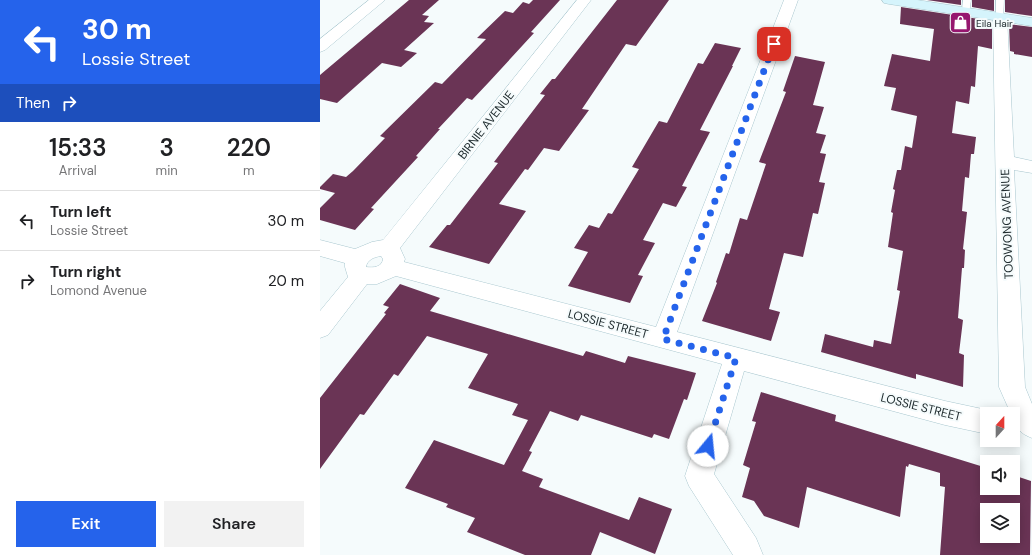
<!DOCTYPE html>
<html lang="en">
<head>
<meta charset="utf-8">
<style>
  body { margin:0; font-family:"DM Sans",sans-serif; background:#f2f2f2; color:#202124; height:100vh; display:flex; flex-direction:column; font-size:15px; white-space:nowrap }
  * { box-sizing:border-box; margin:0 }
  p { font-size:13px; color:#757577 }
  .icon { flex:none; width:22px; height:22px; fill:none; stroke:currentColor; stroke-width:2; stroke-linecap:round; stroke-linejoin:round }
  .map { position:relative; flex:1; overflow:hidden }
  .drawer { display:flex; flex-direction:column; background:#fff; width:320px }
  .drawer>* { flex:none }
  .guide { background:#2563eb; color:#fff; overflow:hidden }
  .needle { width:26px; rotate:21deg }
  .fabs { position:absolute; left:660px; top:407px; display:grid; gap:8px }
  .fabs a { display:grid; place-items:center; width:40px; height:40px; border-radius:0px; background:#fff; box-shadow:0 2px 10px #0003; font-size:20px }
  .pin { position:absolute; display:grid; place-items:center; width:34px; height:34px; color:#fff; margin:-17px; border-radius:8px; box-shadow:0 2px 6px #0006 }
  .me { position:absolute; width:44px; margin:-22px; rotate:17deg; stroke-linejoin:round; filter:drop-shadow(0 0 3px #0008) }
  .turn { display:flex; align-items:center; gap:14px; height:84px; padding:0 16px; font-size:18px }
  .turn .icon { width:52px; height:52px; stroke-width:2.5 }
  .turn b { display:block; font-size:28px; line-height:34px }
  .then { display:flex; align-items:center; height:38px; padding:0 16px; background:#0003; gap:8px; font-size:15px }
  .eta { display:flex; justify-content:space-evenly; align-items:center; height:68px; text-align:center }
  .eta b { font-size:24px; font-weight:600; line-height:28px }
  .action { display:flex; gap:8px; margin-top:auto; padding:8px 16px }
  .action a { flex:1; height:46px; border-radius:0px; background:#2563eb; color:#fff; font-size:16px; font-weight:600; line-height:46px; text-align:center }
  .action a+a { background:#f2f2f2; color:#202124 }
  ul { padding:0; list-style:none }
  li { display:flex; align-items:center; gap:12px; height:60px; padding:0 16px; border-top:1px solid #e0e0e0 }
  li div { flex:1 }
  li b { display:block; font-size:15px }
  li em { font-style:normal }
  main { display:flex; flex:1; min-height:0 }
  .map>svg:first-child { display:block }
  .building { fill:#6a3455; fill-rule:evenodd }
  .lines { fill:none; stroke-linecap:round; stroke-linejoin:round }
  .service-casing { stroke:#a9c7cf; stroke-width:1 }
  .minor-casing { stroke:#a9c7cf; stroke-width:1 }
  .secondary-casing { stroke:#a9c7cf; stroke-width:1 }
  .service { fill:#fff; fill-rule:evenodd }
  .minor { fill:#fff; fill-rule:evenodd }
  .secondary { fill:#d5f4fc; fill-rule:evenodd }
  .route { stroke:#2563eb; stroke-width:7; stroke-dasharray:0 12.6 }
  .labels { text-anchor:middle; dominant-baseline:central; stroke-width:4; stroke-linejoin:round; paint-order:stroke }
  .far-poi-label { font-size:10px; fill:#212d30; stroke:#f5fbfc; text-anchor:start }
  .street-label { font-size:12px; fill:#212d30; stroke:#f5fbfc }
</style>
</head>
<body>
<main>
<section class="drawer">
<div class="guide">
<div class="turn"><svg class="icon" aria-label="left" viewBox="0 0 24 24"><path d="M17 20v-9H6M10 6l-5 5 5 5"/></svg><div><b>30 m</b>Lossie Street</div></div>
<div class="then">Then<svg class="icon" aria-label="right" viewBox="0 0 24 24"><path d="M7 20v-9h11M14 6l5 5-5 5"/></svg></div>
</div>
<div class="eta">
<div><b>15:33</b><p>Arrival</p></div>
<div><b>3</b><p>min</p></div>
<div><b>220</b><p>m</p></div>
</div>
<ul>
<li><svg class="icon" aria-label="left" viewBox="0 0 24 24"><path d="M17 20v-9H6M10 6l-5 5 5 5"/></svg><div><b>Turn left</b><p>Lossie Street</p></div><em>30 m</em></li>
<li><svg class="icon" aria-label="right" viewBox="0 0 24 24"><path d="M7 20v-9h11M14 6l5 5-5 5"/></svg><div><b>Turn right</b><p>Lomond Avenue</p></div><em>20 m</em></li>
</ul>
<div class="action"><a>Exit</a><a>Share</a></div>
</section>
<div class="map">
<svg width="712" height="555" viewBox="0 0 712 555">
  <rect width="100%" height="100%" fill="#f5fbfc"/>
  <path class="building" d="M89,0H119L102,15L109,16L104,22L114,23L84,50L97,53L81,67L62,63L17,103L0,99V75Z
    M213,0H240L211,32L214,33L169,82L152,100L147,98L118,129H120L96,156L98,157L51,208L54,209L35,230L0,220V208L15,193L0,189V187L13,174L26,177L33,171L65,138L60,136L115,82L122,84L166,39L157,38L185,11L193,13L203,2L209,4Z
    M297,0H349L316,46L306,44L262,109L269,110L239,151L224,148L208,170L205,169L179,204L206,211L169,264L109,247L127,225H130L178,163L174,162L225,95L220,94L232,79H235Z
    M607,0H641V5Z
    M652,0H674V11L652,7Z
    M685,0H712V16L685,12Z
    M581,7L672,21V49L658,46L655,87L651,86L649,104L636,101L632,133L656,137L654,154H651L649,178L645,177L642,211L647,212L643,249L645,250L644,268H642L638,318L643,320L639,353L644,355L643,387L596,374V379L501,352L505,334L553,347L554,340L571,344L580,291L577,290L583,251L568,247L573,213L571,212L575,190L573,189L577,170H581L585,146L592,148L597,116L571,110L576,88L564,86L572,54L610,61L614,29L580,24Z
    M689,24L712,27V57L694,54V52L690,51Z
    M395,43L421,48L412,66H413L380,130L390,132L362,186L367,187L356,207L343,203L323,240L335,243L318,275L323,276L310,303L248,286L268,252L254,248L269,225L279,228L288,213L292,214L319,169L312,167L339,121L347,123L378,63L383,64Z
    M475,56L505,62L493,105L504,107L496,133L506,135L500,153L506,154L499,182L505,183L498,214L493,213L483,257L464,253L449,309L460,312L451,341L382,321L397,283L396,282L406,253L409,254L420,218L427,220L446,164L439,162L466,92L463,91Z
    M80,284L120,298L110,311L181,332L263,356L266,351L305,363L308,356L376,373L367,400L364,399L349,439L334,434L332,438L261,415L258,421L230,411L209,451L212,452L202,471L223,479L219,487L309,520L319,497L352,509L335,554L280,532L271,555H205L147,532L155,518L126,507L128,504L85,488L114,440L184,465L208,420L192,415L198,404L148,388L168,354L107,336L78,376L74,374L44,415L40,414L0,469V398L66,314L64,313L69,307L63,305Z
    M441,392L516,415L515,421L667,468V488H693V475L711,481L710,555H620L625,487L620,486V473L589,464L588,467L586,466L580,517L487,487L479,528L444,516L434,501L422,497L430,468L423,465L436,422L432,421ZM667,510H693V536H667Z"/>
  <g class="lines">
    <defs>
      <path id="service" d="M643,0H651L649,14H646L642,12Z
        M676,0H684L683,19H677L676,17Z"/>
      <path id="minor" d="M49,0H65L5,50L0,52V39Z
        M257,0H271L80,248L85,259L84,262L336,327L464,0H478L357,332L625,401L667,410L676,414H667V434L625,425L424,371L394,474L436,538L443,555H413L369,486L365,476L402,364L76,276L57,284H47L8,335L0,338V311L28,277L25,267V263L0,256V240L35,249L52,242L63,240ZM61,256L63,259C62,267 54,268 46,267C47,260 54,257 61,256Z
        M680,13L685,14L687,17L694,157L712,161V173L694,170L705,387L712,404V438C701,434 693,427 693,414H691L679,387L673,17L675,14Z"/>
      <path id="secondary" d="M562,0H597L712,18V26L569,4L564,3Z"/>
    </defs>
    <use href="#service" class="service-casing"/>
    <use href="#minor" class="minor-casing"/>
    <use href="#secondary" class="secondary-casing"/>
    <use href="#service" class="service"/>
    <use href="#minor" class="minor"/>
    <use href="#secondary" class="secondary"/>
  </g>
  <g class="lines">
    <path class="route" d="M388,446L416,358L343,339L454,44"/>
  </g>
  <defs>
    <symbol id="shop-square" viewBox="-11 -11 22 22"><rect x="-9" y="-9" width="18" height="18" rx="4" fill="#96176f" stroke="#f5fbfc"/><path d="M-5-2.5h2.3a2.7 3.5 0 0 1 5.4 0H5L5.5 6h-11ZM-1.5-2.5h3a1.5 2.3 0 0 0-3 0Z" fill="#fff"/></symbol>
  </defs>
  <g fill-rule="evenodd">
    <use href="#shop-square" x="628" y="10" width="25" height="25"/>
  </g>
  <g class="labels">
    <g class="far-poi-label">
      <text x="656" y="23">Eila Hair</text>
    </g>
    <g class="street-label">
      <text transform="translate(166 125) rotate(-52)">BIRNIE AVENUE</text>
      <text transform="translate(687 224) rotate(-92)">TOOWONG AVENUE</text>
      <text transform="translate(288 324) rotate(15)">LOSSIE STREET</text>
      <text transform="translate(601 407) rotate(14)">LOSSIE STREET</text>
    </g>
  </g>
</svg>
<div class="fabs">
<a><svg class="needle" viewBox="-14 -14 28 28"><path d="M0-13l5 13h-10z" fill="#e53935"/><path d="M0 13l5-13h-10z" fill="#757577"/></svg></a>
<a><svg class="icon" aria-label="sound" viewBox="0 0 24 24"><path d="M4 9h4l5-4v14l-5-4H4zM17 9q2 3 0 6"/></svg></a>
<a><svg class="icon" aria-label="layers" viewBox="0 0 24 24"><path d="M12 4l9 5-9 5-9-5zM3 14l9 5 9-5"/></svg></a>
</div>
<div class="pin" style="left:454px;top:44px;background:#d93025"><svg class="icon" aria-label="arrive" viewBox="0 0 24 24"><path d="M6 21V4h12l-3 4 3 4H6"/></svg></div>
<svg class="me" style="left:388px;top:446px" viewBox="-20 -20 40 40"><circle r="19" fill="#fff"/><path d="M0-13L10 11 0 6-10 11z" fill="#2563eb"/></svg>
</div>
</main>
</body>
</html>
